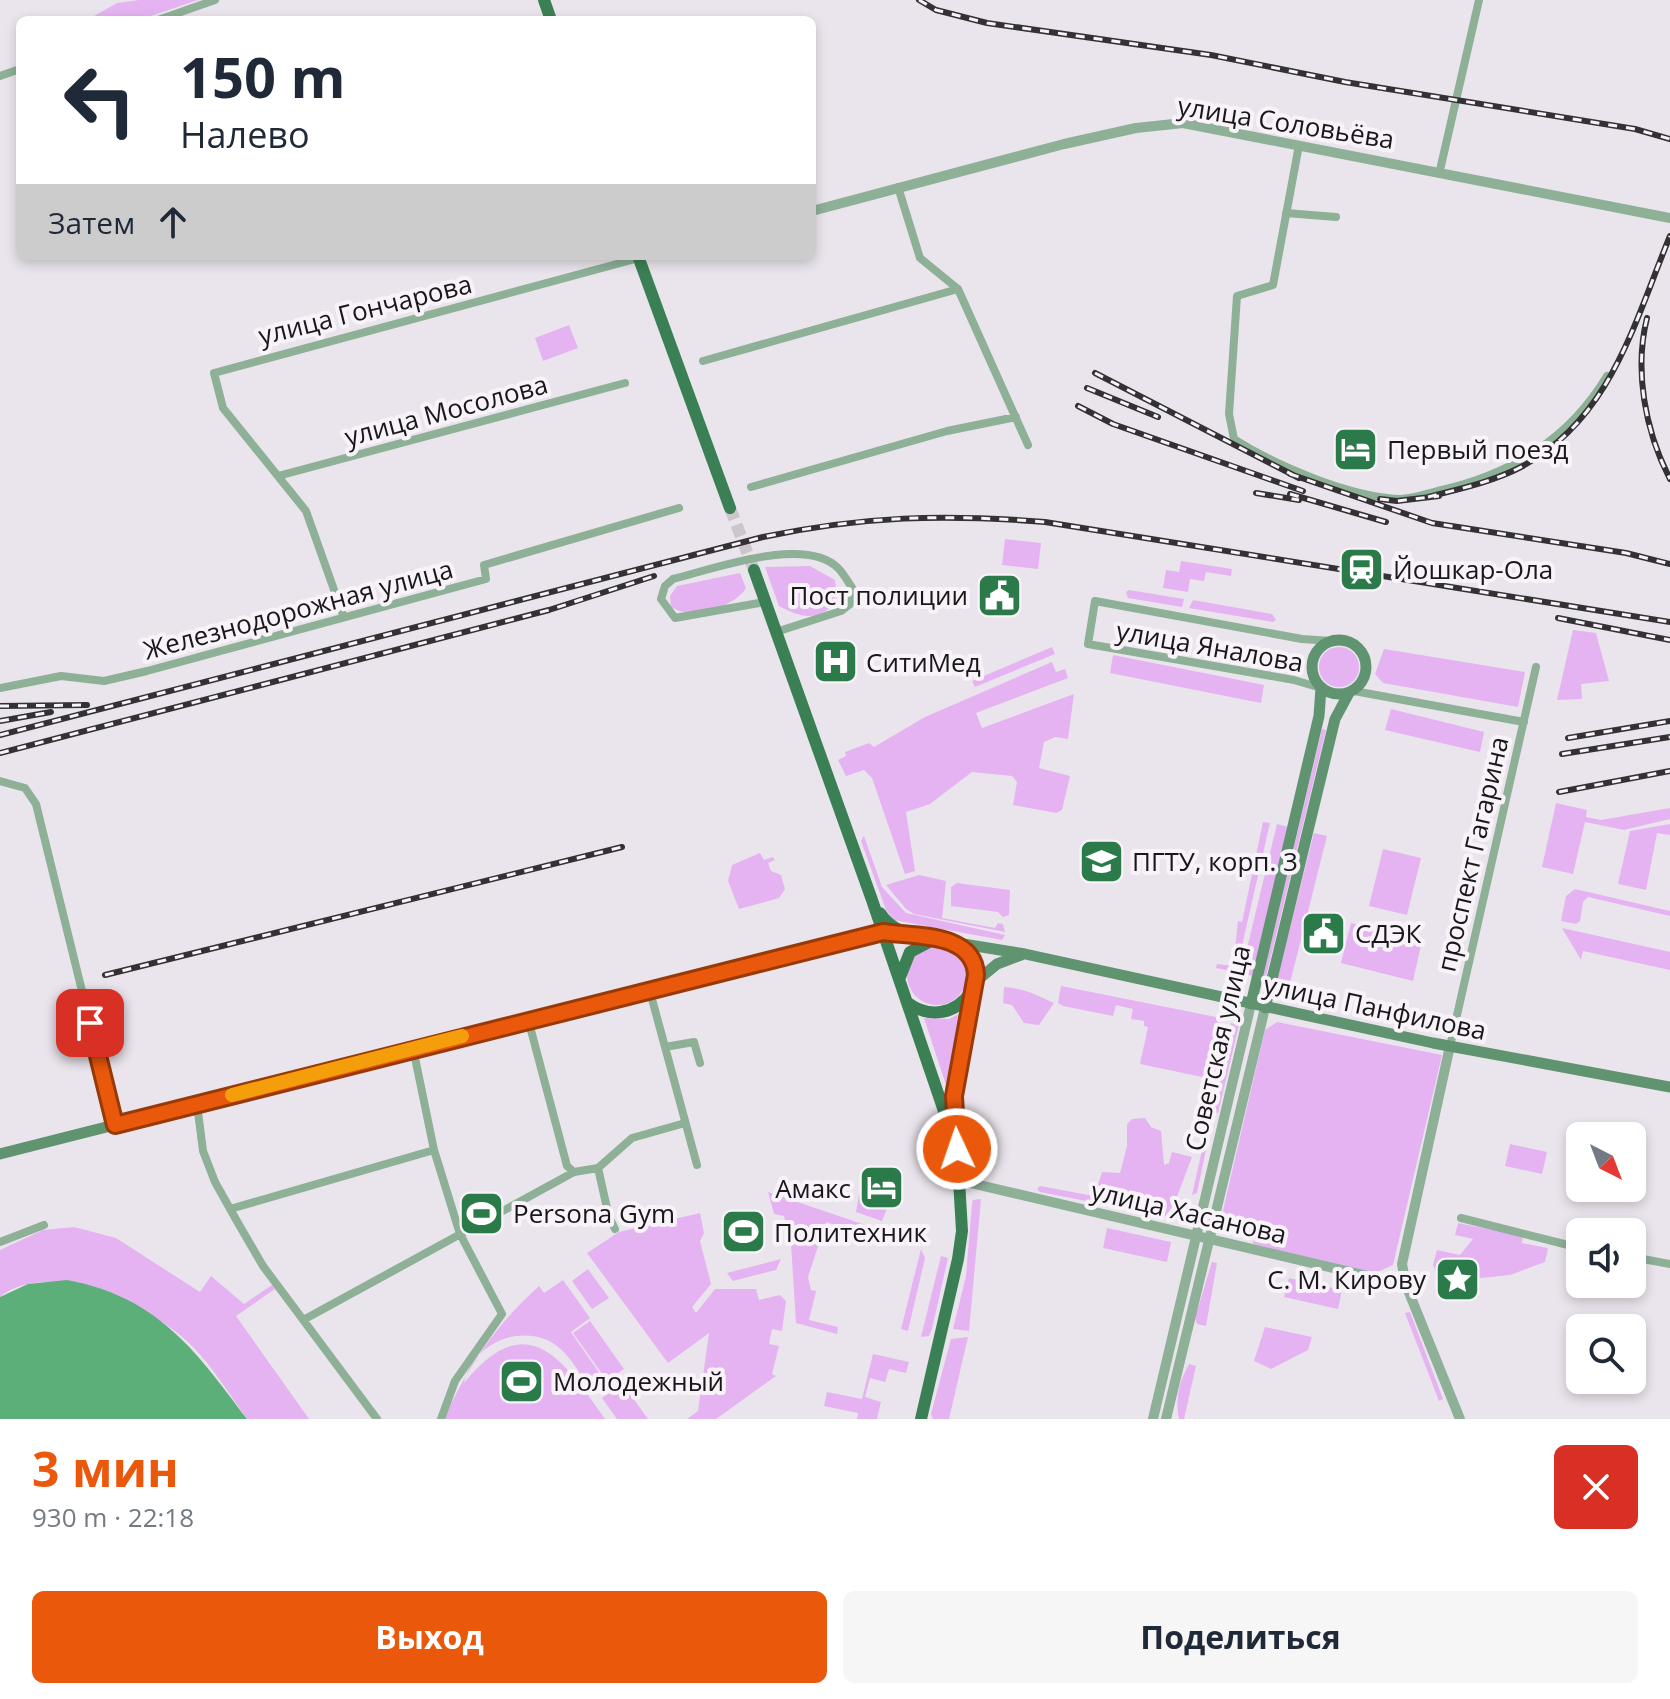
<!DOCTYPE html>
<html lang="ru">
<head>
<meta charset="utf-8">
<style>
  body { margin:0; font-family:"Open Sans",sans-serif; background:#f6f6f7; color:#1f2937; height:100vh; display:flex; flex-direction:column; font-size:30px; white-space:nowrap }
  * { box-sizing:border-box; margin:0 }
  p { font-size:26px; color:#747a83 }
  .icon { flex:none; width:44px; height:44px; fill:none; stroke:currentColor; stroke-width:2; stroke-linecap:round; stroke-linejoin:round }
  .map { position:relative; height:1419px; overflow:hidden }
  .details { display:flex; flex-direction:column; background:#fff; flex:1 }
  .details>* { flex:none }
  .guide { position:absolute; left:16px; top:16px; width:800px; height:244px; border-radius:12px; box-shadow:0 4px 12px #0003; background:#fff; color:#1f2937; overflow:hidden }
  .needle { width:52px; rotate:138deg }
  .fabs { position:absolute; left:1566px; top:1122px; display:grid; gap:16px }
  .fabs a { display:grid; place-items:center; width:80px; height:80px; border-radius:12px; background:#fff; box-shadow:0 4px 12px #0003; font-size:40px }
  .pin { position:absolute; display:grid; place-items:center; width:68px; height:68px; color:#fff; margin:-34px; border-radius:16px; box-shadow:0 4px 12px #0006 }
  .me { position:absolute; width:88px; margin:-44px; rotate:357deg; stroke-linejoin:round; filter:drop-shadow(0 0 6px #0008) }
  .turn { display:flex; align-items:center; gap:28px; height:168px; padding:0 32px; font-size:36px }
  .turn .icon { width:104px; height:104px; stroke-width:2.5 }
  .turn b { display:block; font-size:56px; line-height:68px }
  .then { display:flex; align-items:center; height:76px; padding:0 32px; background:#0003; gap:16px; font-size:30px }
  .round { display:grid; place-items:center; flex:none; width:84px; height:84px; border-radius:12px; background:#f6f6f7 }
  .overview { display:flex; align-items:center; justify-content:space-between; height:136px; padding:0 32px }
  h1 { font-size:48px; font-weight:700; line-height:60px; color:#ea580c }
  .cta { display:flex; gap:16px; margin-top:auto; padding:16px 32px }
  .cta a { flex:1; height:92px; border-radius:12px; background:#ea580c; color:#fff; font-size:32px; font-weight:700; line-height:92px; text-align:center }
  .cta a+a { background:#f6f6f7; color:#1f2937 }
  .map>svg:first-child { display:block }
  .green { fill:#e5b3f1 }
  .water { fill:#5caf78 }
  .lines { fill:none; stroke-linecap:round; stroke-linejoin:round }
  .primary-tunnel { stroke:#cbc6cc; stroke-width:12; stroke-dasharray:12 6; stroke-linecap:butt }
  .minor { stroke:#8db097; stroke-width:8 }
  .tertiary { stroke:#8db097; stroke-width:10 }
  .secondary { stroke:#609470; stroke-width:11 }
  .primary { stroke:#3b8054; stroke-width:12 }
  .rail-casing { stroke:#333133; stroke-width:6 }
  .rail { stroke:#f8f2f9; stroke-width:3; stroke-dasharray:9; stroke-linecap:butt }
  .route-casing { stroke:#983908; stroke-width:20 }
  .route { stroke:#ea580c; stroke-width:14 }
  .slow { stroke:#f59e0b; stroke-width:14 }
  .labels { text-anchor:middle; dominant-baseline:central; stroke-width:8; stroke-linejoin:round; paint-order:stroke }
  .street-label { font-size:26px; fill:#191719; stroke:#f8f2f9 }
  .poi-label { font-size:26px; fill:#191719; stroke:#f8f2f9; text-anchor:start }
</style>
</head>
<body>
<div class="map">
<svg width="1670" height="1419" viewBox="0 0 1670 1419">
  <rect width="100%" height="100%" fill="#eae5ec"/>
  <path class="green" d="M139,0H198L139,20H87L117,3Z
    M569,325L578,348L543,361L535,338Z
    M1005,539L1041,543L1038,569L1002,565Z
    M1181,561L1232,569L1231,576L1206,572L1204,581L1190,579L1188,592L1163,588L1166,570L1179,572Z
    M810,566L835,580L837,601C819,622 801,618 779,606L765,567Z
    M740,573L746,588C735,607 688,622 671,606L670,596L677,586Z
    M1129,590L1184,599L1182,607L1128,598L1126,592Z
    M1193,600L1272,614L1276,620L1273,622L1189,608Z
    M1573,630L1596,633L1609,681L1581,684L1582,699L1557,700Z
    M1319 667a20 20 0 1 1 40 0a20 20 0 1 1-40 0Z
    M1052,647L1055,654L975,687L972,681Z
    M1384,649L1525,672L1518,707L1383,683L1375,674Z
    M1113,655L1264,685L1261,703L1110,673Z
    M1052,662L1056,672L1065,669L1068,678L976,713L982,728L1074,694L1068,739L1055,737L1044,742L1039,768L1070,776L1062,810L1056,813L1013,805L1017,782L1012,776L972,772L930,804L906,812L915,871L905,874L872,778L864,770L846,776L838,760L846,756L845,752L869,743L874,747L925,717Z
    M1391,709L1484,732L1480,752L1385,730Z
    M1322,729L1326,730L1266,977H1263Z
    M1556,803L1587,810L1586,817L1601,820L1670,808V819L1624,830L1585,822L1573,874L1542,867Z
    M1263,822L1270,823L1236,972L1216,968L1217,964L1233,966L1238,921L1242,922Z
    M1277,824L1288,827L1253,976L1241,973Z
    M1670,824V835L1657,833L1646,890L1618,884L1630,831Z
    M1314,833L1327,836L1290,983L1277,980Z
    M864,836L882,887L906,913L1005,935L1002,940L894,920L886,910L861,841Z
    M1383,849L1421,858L1407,915L1369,906Z
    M760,853L764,860L773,857L775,860L768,863L771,871L781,875L785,889L779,898L739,909L728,881L732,865Z
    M919,875L946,881L942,918L995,928L998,923L1003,924L1005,932L914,914L906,909L886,885Z
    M957,883L1010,890L1009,915L1003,917L998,912L951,906V887Z
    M1575,889L1670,911V916L1588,897L1583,902L1580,921L1576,924L1561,921L1566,896Z
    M1351,923L1422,941L1413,981L1341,963Z
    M1562,928L1670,952V970L1583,951L1581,960Z
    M907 975a30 30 0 1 1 60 0a30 30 0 1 1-60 0Z
    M1061,986L1221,1018L1207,1078L1140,1064L1148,1027L1144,1026V1021L1131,1019L1133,1009L1116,1005L1113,1016L1063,1006L1058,1003Z
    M1004,987C1023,988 1037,995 1054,1003L1039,1025L1024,1023L1012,1005L1003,1003Z
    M961,1013L946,1085L924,1018L949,1019Z
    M1277,1022L1442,1055L1393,1265L1375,1273L1253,1244L1255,1235L1223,1227L1221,1219L1265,1030Z
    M1231,1023L1239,1025L1218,1113L1210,1111Z
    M1145,1118L1151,1127L1161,1131L1164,1165L1169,1163L1172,1152L1192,1157L1175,1202L1165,1217L1114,1206L1111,1192L1097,1188L1102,1172L1120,1173L1127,1146V1124L1132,1119Z
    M1212,1121L1197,1193L1192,1195L1208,1123Z
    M1510,1144L1547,1152L1542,1174L1505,1166Z
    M1040,1186L1099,1197L1105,1199L1102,1204L1040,1192L1037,1189Z
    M768,1192L877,1229L874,1242L856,1238L857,1232L826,1222L808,1277L811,1290L816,1291L809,1320L838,1327L837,1334L796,1323L791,1244L784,1216L774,1214Z
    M859,1194L888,1206L882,1221L856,1212Z
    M981,1199L969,1331L953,1329L966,1276L972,1204L973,1200Z
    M700,1213L704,1233L700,1241L711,1284L692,1307L696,1313L715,1289H756L759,1300L780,1295L786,1301L782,1331L772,1329L769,1344L779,1346L772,1374L776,1376L716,1419H687L698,1411L709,1333L668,1363L587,1253L619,1232Z
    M1458,1223L1523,1236L1522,1243L1548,1248L1545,1262L1510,1275L1462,1280L1442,1289L1433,1265L1437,1250L1460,1255L1473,1239L1455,1235Z
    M74,1227L116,1238L200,1292L211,1276L244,1304L272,1285L275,1289L236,1316L309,1419H247C229,1394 213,1367 191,1345C154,1307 47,1257 0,1297V1250L43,1230Z
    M1107,1228L1171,1242L1167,1262L1103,1248Z
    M921,1249L925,1258L908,1331L901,1329Z
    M941,1256L948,1258L932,1329L929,1336L921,1337Z
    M781,1259L776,1270L733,1281L727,1273Z
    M1212,1262L1217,1263L1206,1326L1197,1324L1195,1318Z
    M588,1269L609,1298L592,1309L572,1281Z
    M1289,1278L1342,1290L1338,1309L1284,1297Z
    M563,1280L590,1318L571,1332L602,1377L589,1387C578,1371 566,1348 547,1340C513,1326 472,1346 464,1383C527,1305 563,1359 605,1419H444C468,1366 496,1325 539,1286L544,1293Z
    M1410,1312L1443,1399L1439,1401L1405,1313Z
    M590,1321L624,1369L607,1381L573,1333Z
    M1265,1327L1312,1337L1308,1350L1271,1369L1254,1361Z
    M968,1337L949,1419H933L931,1414L951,1339Z
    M873,1354L909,1362L906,1373L889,1369L885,1382L870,1378L865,1397L881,1402L877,1419H857L858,1413L824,1406L827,1392L862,1399Z
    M1189,1364L1196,1366L1184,1419H1179C1175,1399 1179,1382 1189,1364Z
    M622,1383L648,1419H617L602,1398Z"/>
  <path class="water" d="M67,1280C158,1297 196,1351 247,1419H0V1297L28,1284Z"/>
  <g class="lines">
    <path class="primary-tunnel" d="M730,508L754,570"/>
    <path class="minor" d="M158,20L215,0
      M0,76L20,69
      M1299,145L1273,285L1237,296L1229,414L1234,439C1276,466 1350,497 1400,499C1413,499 1429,493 1442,490C1513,473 1569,439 1607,376
      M1440,170L1479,0
      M898,187L920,258L958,289L1028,445
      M1286,213L1336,217
      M703,361L958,289
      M278,476L625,383
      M751,487L947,431L1016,417
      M765,602L675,618L661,599L665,586L673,579C713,569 805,535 838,568C844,574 848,582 853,589L850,604L841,611L776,632
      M343,615L306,511L223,408L214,373L639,258
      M0,688L61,676L104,681L147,671L486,579L484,565L679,508
      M1321,688L1294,680L1088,644L1095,601L1302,639L1332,641
      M1354,691L1524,722
      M0,781L25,788L36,804L115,1125
      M649,988L697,1165
      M528,1019L567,1166L574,1172
      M1450,1046L1536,667
      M665,1047L694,1042L700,1063
      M413,1048L434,1150L460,1234L502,1314L455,1381L441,1419
      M197,1104L203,1151L215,1182L238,1223L263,1266L377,1419
      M598,1168L632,1138L685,1123
      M230,1209L434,1150
      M1461,1218L1580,1248
      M0,1242L44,1225
      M1632,1257L1670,1264
      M305,1319L574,1172L598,1168L609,1217L615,1229"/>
    <path class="tertiary" d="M812,211L1064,144L1136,128L1183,123L1670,218
      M1450,1046L1402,1264L1406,1285L1460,1419
      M962,1181L1406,1285
      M1153,1419L1251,1004
      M1166,1419L1265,1008"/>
    <path class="secondary" d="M1312 667a27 27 0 1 1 54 0a27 27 0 1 1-54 0Z
      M957,943L1025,954L1433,1043L1670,1087
      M974,983L997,964L1021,955
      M1251,1004L1319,716L1321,688
      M1265,1008L1335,719L1349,693
      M0,1154L869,934L907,935"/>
    <path class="primary" d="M544,0L551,20
      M638,256L730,508
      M754,570L872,900L957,1149
      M880,913C900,944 937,932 965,948L973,959L976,975L954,1096L962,1231L958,1259L921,1419
      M900,977L910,952L933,940
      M908,1003C930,1019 956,1014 971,992"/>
    <defs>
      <path id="rail" d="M919,0L936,10L987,23L1211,55L1345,82L1635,129L1670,139
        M1647,318C1634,370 1645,431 1670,479
        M1095,373L1299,478
        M1087,388L1158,417
        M1078,406L1113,424L1303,491
        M1290,474L1432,523L1626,553L1670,564
        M1256,493L1299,500
        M1290,494L1386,522
        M1428,497C1459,489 1492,482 1521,467C1611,419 1634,323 1670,236
        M1380,499L1397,501L1439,496
        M1558,618L1670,640
        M0,706L87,705
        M0,721L51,712
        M0,735L763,537C864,516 943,514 1045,522L1670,622
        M1568,738L1670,721
        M0,753L549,610L654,576
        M1562,754L1670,737
        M1559,792L1670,771
        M105,975L622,847"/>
    </defs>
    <use href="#rail" class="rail-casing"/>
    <use href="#rail" class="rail"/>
  </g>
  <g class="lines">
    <defs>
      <path id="route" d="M90,1023L115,1125L883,932C916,937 974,932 976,975L954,1096L957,1149"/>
    </defs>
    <use href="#route" class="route-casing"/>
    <use href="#route" class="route"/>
    <path class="slow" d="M232,1095L462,1036"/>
  </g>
  <defs>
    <symbol id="hotel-square" viewBox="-11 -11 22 22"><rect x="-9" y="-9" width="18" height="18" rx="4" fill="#2b7a4a" stroke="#f8f2f9"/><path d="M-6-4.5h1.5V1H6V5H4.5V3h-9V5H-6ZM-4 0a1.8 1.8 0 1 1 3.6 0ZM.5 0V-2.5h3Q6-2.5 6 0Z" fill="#fff"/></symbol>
    <symbol id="station-square" viewBox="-11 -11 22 22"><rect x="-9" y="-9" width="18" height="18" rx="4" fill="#2b7a4a" stroke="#f8f2f9"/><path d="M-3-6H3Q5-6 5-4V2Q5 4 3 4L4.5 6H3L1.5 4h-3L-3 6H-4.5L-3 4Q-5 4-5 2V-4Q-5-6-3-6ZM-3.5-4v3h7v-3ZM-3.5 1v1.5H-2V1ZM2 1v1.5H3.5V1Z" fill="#fff"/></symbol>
    <symbol id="civic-square" viewBox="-11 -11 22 22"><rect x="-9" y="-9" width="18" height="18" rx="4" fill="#2b7a4a" stroke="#f8f2f9"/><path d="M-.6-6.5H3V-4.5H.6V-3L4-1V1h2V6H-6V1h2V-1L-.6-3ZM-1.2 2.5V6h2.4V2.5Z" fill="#fff"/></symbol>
    <symbol id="hospital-square" viewBox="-11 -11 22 22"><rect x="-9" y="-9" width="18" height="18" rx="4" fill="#2b7a4a" stroke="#f8f2f9"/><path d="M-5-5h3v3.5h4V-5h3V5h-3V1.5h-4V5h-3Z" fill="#fff"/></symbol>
    <symbol id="university-square" viewBox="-11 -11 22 22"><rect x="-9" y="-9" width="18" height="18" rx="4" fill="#2b7a4a" stroke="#f8f2f9"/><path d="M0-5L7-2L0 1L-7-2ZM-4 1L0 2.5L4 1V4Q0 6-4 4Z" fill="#fff"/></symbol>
    <symbol id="stadium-square" viewBox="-11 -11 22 22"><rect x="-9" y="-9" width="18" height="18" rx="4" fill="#2b7a4a" stroke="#f8f2f9"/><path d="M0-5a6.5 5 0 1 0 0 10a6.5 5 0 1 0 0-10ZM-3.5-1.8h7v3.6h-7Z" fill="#fff"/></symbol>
    <symbol id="sight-square" viewBox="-11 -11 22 22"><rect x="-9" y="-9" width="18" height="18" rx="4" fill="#2b7a4a" stroke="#f8f2f9"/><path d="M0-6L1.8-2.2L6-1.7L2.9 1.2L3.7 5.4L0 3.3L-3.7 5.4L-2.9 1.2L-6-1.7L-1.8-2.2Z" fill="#fff"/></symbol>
  </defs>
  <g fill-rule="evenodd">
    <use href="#hotel-square" x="1330" y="424" width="51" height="51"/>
    <use href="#station-square" x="1336" y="544" width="51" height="51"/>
    <use href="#civic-square" x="974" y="570" width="51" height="51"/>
    <use href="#hospital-square" x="810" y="636" width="51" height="51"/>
    <use href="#university-square" x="1076" y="836" width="51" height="51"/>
    <use href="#civic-square" x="1298" y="908" width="51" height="51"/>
    <use href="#hotel-square" x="856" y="1162" width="51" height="51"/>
    <use href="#stadium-square" x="456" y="1188" width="51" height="51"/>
    <use href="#stadium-square" x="718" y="1206" width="51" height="51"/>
    <use href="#sight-square" x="1432" y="1254" width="51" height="51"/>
    <use href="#stadium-square" x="496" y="1356" width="51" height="51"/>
  </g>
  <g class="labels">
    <g class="street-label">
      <text transform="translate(1286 122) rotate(9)">улица Соловьёва</text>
      <text transform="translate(365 309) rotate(-14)">улица Гончарова</text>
      <text transform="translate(446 410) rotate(-15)">улица Мосолова</text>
      <text transform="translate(298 609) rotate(-15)">Железнодорожная улица</text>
      <text transform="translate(1210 646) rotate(10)">улица Яналова</text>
      <text transform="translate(1472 854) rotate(-77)">проспект Гагарина</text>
      <text transform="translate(1375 1007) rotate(12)">улица Панфилова</text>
      <text transform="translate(1217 1048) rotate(-77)">Советская улица</text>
      <text transform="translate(1189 1212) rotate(13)">улица Хасанова</text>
    </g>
    <g class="poi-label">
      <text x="1387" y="449">Первый поезд</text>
      <text x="1393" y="569">Йошкар-Ола</text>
      <text x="968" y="595" text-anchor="end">Пост полиции</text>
      <text x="866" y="662">СитиМед</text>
      <text x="1132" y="861">ПГТУ, корп. 3</text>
      <text x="1355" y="933">СДЭК</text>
      <text x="851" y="1188" text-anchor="end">Амакс</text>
      <text x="513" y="1213">Persona Gym</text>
      <text x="774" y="1232">Политехник</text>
      <text x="1426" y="1279" text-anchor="end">С. М. Кирову</text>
      <text x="553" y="1381">Молодежный</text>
    </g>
  </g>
</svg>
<div class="fabs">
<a><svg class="needle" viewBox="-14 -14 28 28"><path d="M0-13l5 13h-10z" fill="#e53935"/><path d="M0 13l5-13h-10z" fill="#747a83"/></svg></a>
<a><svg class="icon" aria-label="sound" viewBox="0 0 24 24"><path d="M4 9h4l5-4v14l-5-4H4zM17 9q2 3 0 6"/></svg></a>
<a><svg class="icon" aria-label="search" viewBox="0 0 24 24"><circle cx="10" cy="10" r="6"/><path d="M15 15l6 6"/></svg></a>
</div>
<div class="pin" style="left:90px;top:1023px;background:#d93025"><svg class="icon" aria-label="arrive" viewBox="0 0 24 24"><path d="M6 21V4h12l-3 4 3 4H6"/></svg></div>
<svg class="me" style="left:957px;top:1149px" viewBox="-20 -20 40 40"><circle r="17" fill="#ea580c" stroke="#fff" stroke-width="3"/><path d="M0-11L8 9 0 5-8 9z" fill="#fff"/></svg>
<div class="guide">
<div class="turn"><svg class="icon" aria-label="left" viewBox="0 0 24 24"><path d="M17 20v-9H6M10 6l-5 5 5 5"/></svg><div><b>150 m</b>Налево</div></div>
<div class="then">Затем<svg class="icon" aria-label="ahead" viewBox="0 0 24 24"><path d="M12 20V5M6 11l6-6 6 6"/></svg></div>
</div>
</div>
<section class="details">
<div class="overview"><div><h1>3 мин</h1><p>930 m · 22:18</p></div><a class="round" style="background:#d93025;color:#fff"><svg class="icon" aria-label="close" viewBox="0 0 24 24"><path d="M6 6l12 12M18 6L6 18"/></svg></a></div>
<div class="cta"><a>Выход</a><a>Поделиться</a></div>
</section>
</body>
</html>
